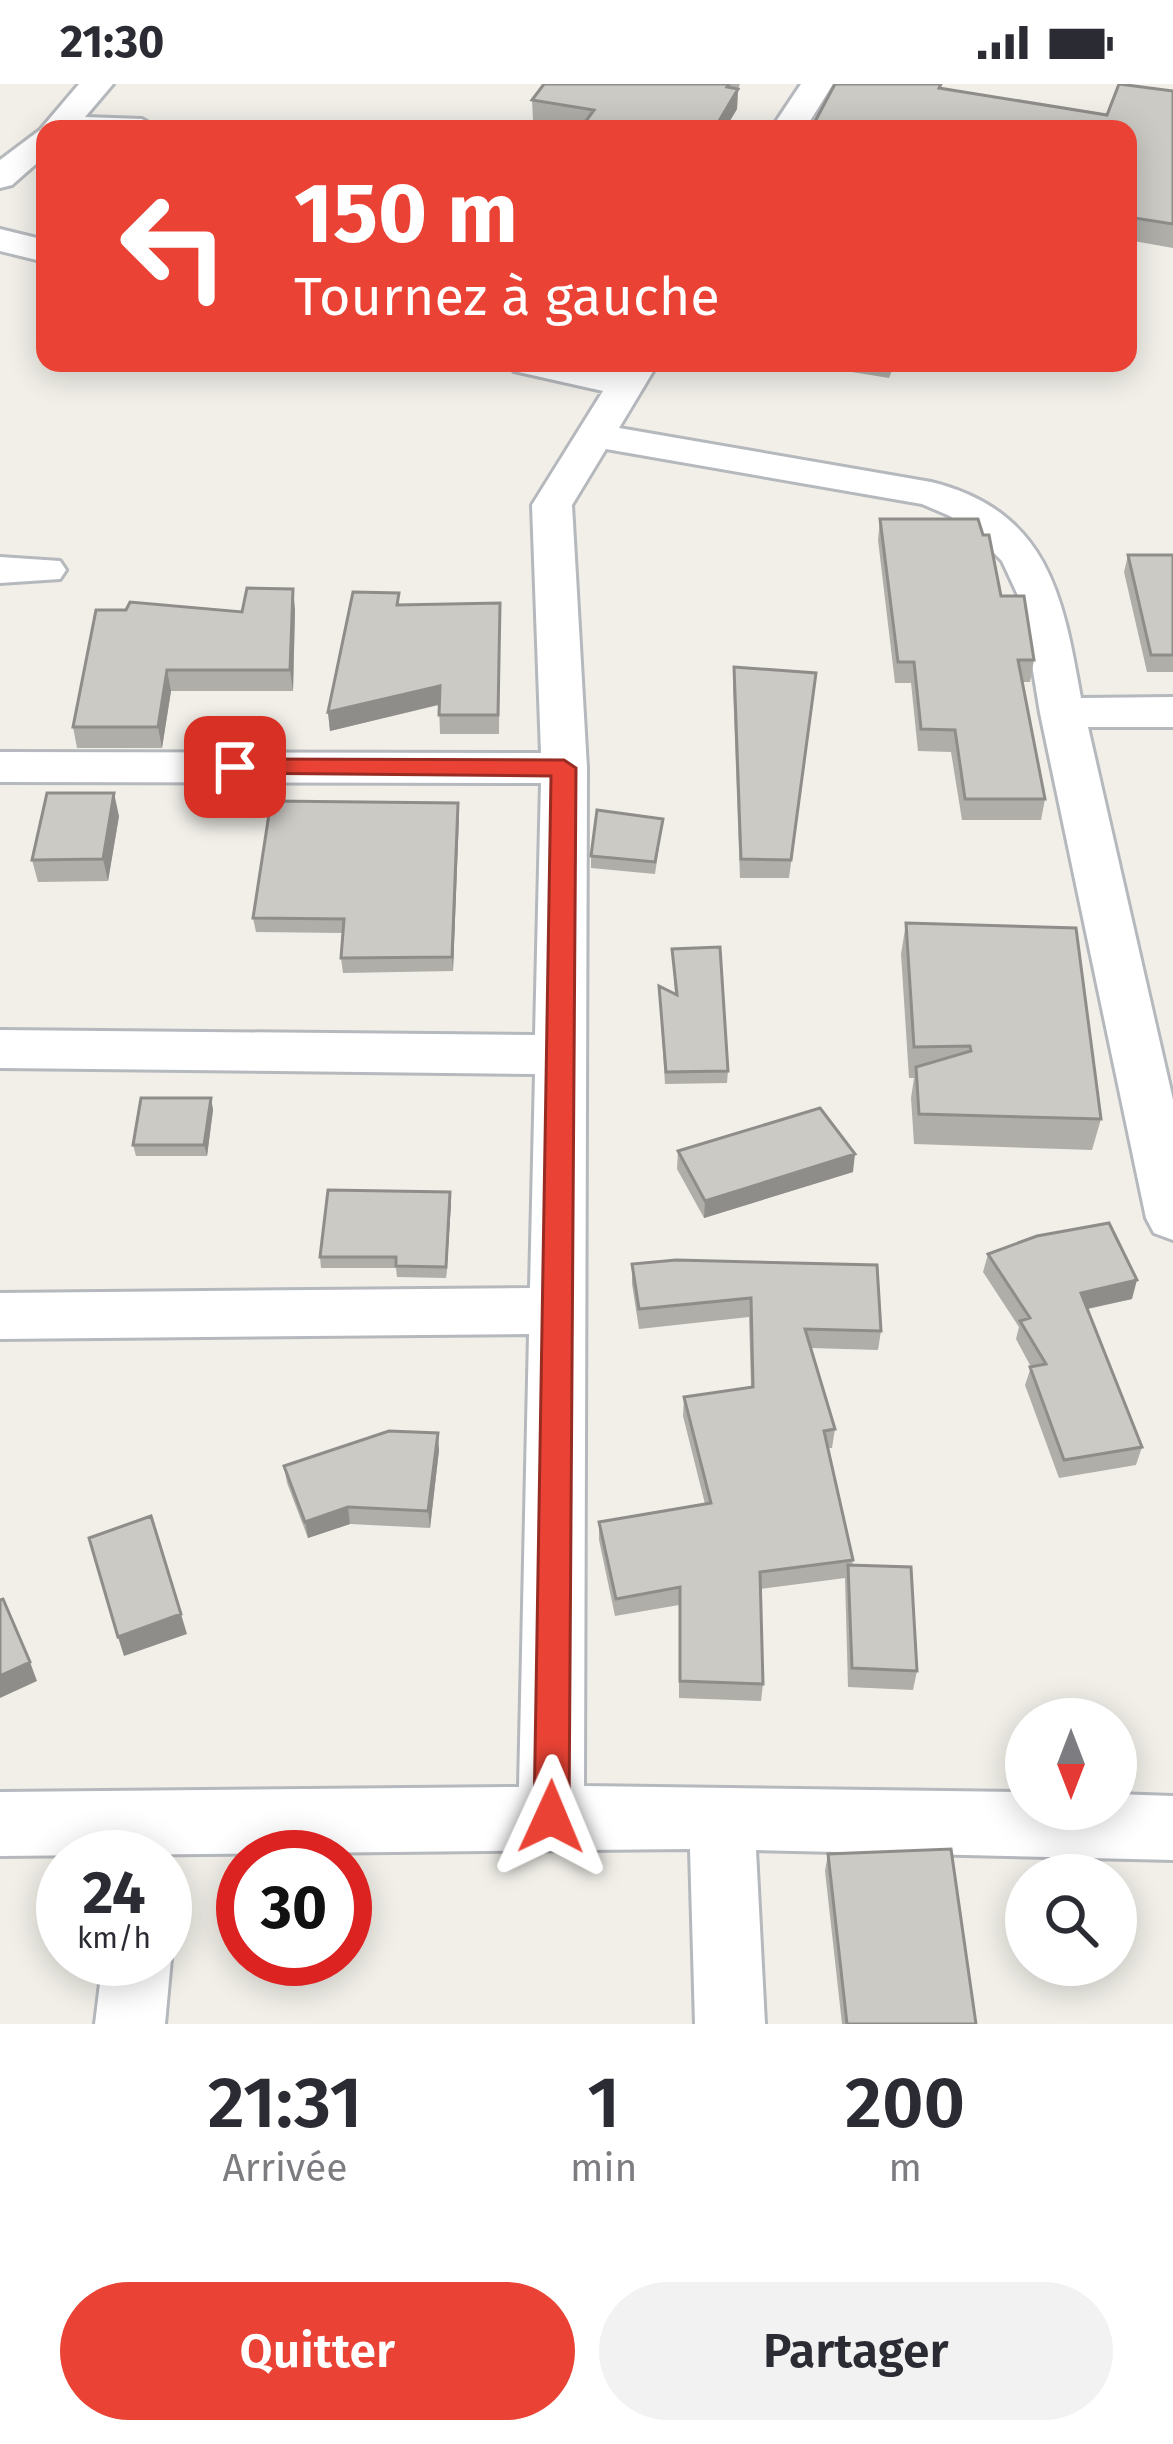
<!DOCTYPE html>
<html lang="fr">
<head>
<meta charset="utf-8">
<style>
  body { margin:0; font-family:"Fira Sans",sans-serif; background:#f2f2f3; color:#2b2b33; height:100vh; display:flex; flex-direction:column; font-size:45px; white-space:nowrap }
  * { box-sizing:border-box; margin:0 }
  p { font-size:39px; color:#7c7c81 }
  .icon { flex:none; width:66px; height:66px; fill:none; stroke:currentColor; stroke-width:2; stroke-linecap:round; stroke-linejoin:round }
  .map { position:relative; height:1940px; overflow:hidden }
  .drawer { display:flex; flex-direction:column; background:#fff; flex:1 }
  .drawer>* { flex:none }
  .hud { position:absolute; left:36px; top:36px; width:1101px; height:252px; border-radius:24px; box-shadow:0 6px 30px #0003; background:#ea4335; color:#fff; overflow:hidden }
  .needle { width:78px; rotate:180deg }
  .tools { position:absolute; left:1005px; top:1614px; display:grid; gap:24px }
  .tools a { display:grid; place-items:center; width:132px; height:132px; border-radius:50%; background:#fff; box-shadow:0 6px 30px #0003; font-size:60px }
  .speed { position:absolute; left:36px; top:1746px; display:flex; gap:24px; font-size:60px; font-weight:700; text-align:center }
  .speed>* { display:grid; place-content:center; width:156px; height:156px; border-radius:50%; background:#fff; box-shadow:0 6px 30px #0003; line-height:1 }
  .speed small { font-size:30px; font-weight:400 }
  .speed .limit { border:18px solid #d22; background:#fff; color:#111 }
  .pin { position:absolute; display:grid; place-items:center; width:102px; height:102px; color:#fff; margin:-51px; border-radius:24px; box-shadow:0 6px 18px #0006 }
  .me { position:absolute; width:132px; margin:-66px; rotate:1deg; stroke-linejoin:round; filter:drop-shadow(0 0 9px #0008) }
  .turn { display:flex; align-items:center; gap:42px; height:252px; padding:0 60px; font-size:54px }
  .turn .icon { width:156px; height:156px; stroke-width:2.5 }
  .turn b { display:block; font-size:84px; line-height:102px }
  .eta { display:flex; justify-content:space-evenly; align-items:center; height:204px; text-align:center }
  .eta b { font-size:72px; font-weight:600; line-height:84px }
  .action { display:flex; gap:24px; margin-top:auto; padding:24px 60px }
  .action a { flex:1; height:138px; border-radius:72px; background:#ea4335; color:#fff; font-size:48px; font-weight:600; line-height:138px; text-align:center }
  .action a+a { background:#f2f2f3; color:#2b2b33 }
  .status { display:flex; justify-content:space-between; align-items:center; height:84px; padding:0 60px; background:#fff; direction:ltr }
  .status svg { height:33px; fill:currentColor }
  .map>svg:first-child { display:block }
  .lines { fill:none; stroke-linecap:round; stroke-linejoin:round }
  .street-casing { stroke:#b5b8bc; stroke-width:6 }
  .street { fill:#fff; fill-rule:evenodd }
  .wall { fill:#afaea9 }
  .shaded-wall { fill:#8f8d8a }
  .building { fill:#cccac5; stroke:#8f8d8a; stroke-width:3 }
  .route { fill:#ea4335; stroke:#982c22; stroke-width:3 }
</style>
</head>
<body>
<div class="status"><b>21:30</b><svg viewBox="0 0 49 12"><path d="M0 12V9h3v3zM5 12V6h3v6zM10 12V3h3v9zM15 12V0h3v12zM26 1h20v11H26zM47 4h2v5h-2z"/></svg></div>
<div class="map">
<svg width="1173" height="1940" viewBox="0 0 1173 1940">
  <rect width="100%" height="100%" fill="#f1efe8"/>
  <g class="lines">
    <defs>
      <path id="street" d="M79,0H113L85,33L142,35L159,45H45V72L12,101L0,104V76L40,46Z
        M801,0H833L805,45H771Z
        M0,145L45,156V178L0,167Z
        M508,279H579L615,287L620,279H658L619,344L931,398C1048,427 1063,512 1081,614L1173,613V643H1088L1173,1016V1156L1154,1149L1146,1134L1040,629L1022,520L1002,477L975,450L950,432L922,420L606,365L572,421L587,684L584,1702L1026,1708V1725H1116V1710L1173,1712V1776L756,1766L765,1940H695L690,1765L0,1772V1708L519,1703L529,1250L0,1255V1209L530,1204L535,990L0,984V946L535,951L541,699L0,698V668L541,669L532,421L603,307L514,287Z
        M0,473L60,477L66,486L60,495L0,499Z
        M165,1860L171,1875L165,1940H95L103,1875H165Z"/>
    </defs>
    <use href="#street" class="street-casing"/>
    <use href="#street" class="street"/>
  </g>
  <path class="wall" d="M544,0H740L738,5L737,25L725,45H580L533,36L532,16Z
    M946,5L1107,31L1173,7V164L1128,156V45Z
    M828,279H895L889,294L827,284Z
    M880,435L1001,512L1034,576L1030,598H1022L1045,715L1041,736H962L951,668L918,667L911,599H895L878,456Z
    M1128,471H1173V588H1147L1124,488Z
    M500,519L499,650H440L439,621L330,647L328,628L400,521Z
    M295,525L293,607H171L162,664H77L73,643L242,528Z
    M734,583L816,589L789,794H740L733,602Z
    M458,719L453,887L343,889L341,874L343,849L256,848L253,834Z
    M119,732L108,797L38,798L32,776Z
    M663,735L655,790L591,784V772Z
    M906,839L1101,1035L1092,1066L914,1060L911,1014L914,994H909L901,870Z
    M672,865L728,987L727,999L665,1000L659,902L675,910Z
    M211,1014L213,1026L207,1072H136L133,1061Z
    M678,1067L853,1088L704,1134L677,1085Z
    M451,1119L446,1194L397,1193L396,1184H321L320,1173Z
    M988,1170L1132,1215L1088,1225L1142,1363L1136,1381L1059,1394L1025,1301L1031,1283L1016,1255L1019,1243L983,1188Z
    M632,1180L881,1247L878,1266L811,1264L835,1345L832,1364H828L853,1476L852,1481L917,1587L913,1606L848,1603L845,1494L760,1505L763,1600L761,1617L679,1614V1521L615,1532L599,1456V1438L705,1420L683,1332L684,1313L751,1303L749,1233L639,1245L632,1200Z
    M439,1366L430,1444L350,1440L308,1454L287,1399L284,1382Z
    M828,1770L976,1940H842L825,1787Z"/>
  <path class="shaded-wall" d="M738,5L737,25L725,45H716Z
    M293,505L295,525L293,607L290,586Z
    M167,586L171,607L162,664L158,643Z
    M440,602L441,620L330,647L328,628Z
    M114,709L119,732L108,797L103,775Z
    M458,719L459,733L453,887L452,873Z
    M211,1014L213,1026L207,1072L204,1061Z
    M855,1070L853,1088L704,1134L705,1117Z
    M450,1108L451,1119L446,1194V1183Z
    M1137,1196L1132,1215L1076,1227L1081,1209Z
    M438,1349L439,1366L430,1444L428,1427Z
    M348,1423L350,1440L308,1454L305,1438Z
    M181,1530L187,1550L124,1572L118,1553Z
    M30,1578L37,1597L0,1614V1592Z"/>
  <path class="building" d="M544,0H729L727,3L738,5L716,42L723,43L722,45H580L594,26L532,16Z
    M835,0H941L939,4L1107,31L1119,0L1173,7V140L1128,133V45H811Z
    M880,435H978L983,451H989L1001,512H1024L1034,576H1018L1045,715H965L955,646L921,645L914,578H898Z
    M1128,471H1173V571H1151Z
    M247,504L293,505L290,586H167L158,643H73L96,526H126L130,518L242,528Z
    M353,508L399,509L397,521L500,519L498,631H439L440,602L328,628Z
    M734,583L816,589L791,776L741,775Z
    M47,709H114L103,775L32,776Z
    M271,717L458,719L452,873L341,874L344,835L253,834Z
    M597,726L663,735L655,778L591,772Z
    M906,839L1076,844L1101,1035L919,1030L916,983L971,967L970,962L914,963Z
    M720,863L728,987L666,988L659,902L677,911L672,865Z
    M141,1014H211L204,1061H133Z
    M820,1024L855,1070L705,1117L678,1067Z
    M328,1106L450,1108L446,1183L396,1182V1173H320Z
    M1109,1139L1137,1196L1081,1209L1142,1363L1064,1376L1030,1283L1046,1280L1020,1237L1030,1234L988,1170L1037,1152Z
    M676,1176L877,1181L881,1247L805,1245L835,1345L824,1347L853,1476L760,1488L763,1600L680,1597V1503L616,1515L599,1438L711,1419L684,1313L753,1303L751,1214L639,1225L632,1180Z
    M389,1347L438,1349L428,1427L348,1423L305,1438L284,1382Z
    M151,1432L181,1530L118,1553L89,1454Z
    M848,1481L911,1483L917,1587L852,1584Z
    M3,1515L30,1578L0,1592V1516Z
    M951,1765L976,1940H847L828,1770Z"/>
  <path class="route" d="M235,675L564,676L576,684L569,1733L564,1745L551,1751L539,1745L534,1733L551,692L226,689L223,683Z"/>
</svg>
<div class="tools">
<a><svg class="needle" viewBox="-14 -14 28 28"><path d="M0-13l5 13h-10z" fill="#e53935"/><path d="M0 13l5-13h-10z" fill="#7c7c81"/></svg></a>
<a><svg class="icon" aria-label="search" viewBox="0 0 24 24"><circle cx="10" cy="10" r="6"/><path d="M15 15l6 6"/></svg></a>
</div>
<div class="speed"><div>24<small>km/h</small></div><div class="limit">30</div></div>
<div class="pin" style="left:235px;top:683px;background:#d93025"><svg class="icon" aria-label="arrive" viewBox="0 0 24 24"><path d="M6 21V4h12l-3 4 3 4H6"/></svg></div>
<svg class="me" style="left:551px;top:1733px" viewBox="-20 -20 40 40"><path d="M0-17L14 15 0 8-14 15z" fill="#ea4335" stroke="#fff" stroke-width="4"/></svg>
<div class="hud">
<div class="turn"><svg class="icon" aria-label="left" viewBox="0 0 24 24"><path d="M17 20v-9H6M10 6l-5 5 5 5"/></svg><div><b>150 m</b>Tournez à gauche</div></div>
</div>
</div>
<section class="drawer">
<div class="eta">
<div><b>21:31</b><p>Arrivée</p></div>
<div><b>1</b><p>min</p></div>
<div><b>200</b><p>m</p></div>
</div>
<div class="action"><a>Quitter</a><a>Partager</a></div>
</section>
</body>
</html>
